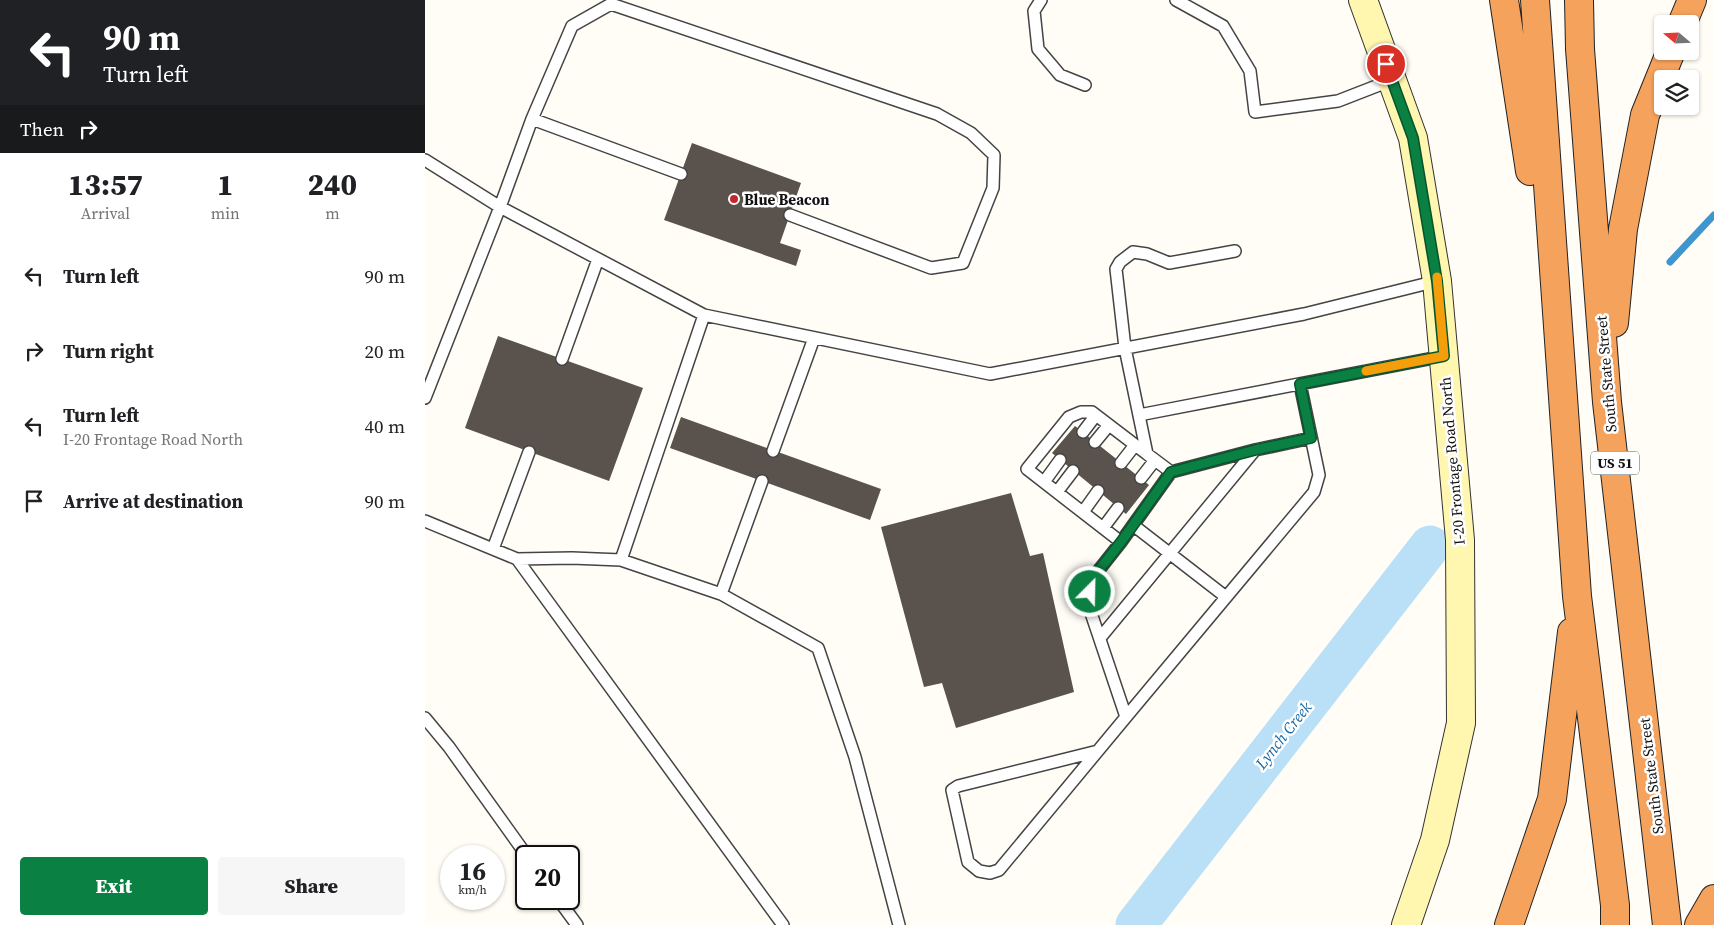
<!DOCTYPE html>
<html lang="en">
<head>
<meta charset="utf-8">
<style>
  body { margin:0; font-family:"Source Serif 4",serif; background:#f6f6f6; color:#202124; height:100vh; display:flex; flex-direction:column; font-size:19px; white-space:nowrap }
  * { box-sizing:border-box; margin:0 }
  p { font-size:16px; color:#757577 }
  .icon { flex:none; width:28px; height:28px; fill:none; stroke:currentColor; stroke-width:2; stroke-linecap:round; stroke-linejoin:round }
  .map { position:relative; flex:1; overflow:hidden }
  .details { display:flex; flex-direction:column; background:#fff; width:425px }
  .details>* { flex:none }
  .banner { background:#202124; color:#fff; overflow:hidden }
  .needle { width:32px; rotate:289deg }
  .fabs { position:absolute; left:1229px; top:15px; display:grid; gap:10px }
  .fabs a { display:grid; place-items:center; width:45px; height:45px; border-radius:5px; background:#fff; box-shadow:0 1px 4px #0004; font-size:25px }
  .speed { position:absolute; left:15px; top:845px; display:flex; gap:10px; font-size:25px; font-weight:700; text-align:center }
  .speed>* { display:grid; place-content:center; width:65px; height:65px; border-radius:50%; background:#fff; box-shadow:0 1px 4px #0004; line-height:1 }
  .speed small { font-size:12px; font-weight:400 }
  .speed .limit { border:2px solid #111; border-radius:8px; background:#fff; color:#111 }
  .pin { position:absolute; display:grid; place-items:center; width:42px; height:42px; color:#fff; margin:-21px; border:2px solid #fff; border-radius:50%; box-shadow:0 1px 5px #0007 }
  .me { position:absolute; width:55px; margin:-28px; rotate:23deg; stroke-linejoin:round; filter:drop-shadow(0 0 4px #0008) }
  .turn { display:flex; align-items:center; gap:18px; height:105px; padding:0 20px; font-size:22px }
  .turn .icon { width:65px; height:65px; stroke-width:2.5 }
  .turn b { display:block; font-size:35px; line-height:42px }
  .then { display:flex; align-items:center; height:48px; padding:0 20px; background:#0003; gap:10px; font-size:19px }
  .eta { display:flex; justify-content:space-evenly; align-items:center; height:85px; text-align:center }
  .eta b { font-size:30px; font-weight:800; line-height:35px }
  .primary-button { display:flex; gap:10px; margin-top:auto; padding:10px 20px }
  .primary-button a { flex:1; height:58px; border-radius:5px; background:#0b8043; color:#fff; font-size:20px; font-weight:800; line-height:58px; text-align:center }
  .primary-button a+a { background:#f6f6f6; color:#202124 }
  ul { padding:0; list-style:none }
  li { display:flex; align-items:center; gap:15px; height:75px; padding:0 20px }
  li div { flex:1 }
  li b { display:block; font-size:19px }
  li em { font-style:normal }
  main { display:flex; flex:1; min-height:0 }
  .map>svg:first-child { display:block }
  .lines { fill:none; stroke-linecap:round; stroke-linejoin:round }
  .stream { stroke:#3f96cf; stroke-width:7 }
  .river { stroke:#b9e0f7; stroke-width:41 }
  .building { fill:#5a524d }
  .lane-casing { stroke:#444; stroke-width:14 }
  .secondary-casing { stroke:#333; stroke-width:30 }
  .highway-casing { stroke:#222; stroke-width:30 }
  .lane { stroke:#fff; stroke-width:11 }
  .secondary { stroke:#fff6b0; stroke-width:28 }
  .highway { stroke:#f5a25d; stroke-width:28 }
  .route-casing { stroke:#07532c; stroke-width:12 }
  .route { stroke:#0b8043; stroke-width:9 }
  .slow { stroke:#f59e0b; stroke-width:9 }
  .poi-dot { fill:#c4262e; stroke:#fff; stroke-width:2 }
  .labels { text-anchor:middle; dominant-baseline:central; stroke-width:5; stroke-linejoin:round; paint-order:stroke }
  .shield { fill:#fff; stroke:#585858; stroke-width:1 }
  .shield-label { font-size:14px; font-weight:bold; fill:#111 }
  .poi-label { font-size:15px; font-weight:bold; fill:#111; stroke:#fff; text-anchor:start }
  .street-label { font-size:15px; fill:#111; stroke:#fff }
  .water-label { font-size:16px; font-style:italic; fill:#1768a6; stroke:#fff }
</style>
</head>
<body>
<main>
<section class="details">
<div class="banner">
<div class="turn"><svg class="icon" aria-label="left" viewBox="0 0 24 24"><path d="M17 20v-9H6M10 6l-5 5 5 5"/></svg><div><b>90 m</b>Turn left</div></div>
<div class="then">Then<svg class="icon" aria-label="right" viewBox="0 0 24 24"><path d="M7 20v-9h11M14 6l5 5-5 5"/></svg></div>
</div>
<div class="eta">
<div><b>13:57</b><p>Arrival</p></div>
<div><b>1</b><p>min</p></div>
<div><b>240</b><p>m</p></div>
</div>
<ul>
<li><svg class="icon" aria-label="left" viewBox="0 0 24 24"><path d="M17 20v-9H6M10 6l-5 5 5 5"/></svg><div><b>Turn left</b></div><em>90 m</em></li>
<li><svg class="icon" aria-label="right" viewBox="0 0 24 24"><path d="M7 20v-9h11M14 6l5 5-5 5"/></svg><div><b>Turn right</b></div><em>20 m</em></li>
<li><svg class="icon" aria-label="left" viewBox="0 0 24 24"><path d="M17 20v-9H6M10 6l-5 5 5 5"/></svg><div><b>Turn left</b><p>I-20 Frontage Road North</p></div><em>40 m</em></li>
<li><svg class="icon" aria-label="arrive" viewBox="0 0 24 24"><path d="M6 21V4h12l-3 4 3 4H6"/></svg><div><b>Arrive at destination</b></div><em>90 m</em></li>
</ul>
<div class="primary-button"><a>Exit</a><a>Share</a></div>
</section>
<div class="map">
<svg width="1289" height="925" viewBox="0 0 1289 925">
  <rect width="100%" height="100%" fill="#fffdf5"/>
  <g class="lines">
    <path class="stream" d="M1245,262L1289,215"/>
    <path class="river" d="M711,925L1005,546"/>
  </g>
  <path class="building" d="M267,143L376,183L355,243L376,250L371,266L239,220Z
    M73,336L218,388L184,481L40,428Z
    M256,417L456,489L445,520L245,448Z
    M650,426L724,485L701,514L627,453Z
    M586,493L605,556L618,553L649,692L531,728L517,683L499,687L456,527Z"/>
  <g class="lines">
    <defs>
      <path id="lane" d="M616,0L609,11L613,49L635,75L660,85
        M751,0L798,26L825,71L830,112L913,101L967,80
        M107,119L256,174
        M0,160L75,207L279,315L565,374L879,314L1012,281
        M810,251L744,263L722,254L708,252L695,262L691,269L700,348L722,454L746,472L830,450L886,438
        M137,359L173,259
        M0,398L75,207L107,119L147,26L186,4L512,114L546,133L569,155L568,188L538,263L506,268L365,215
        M714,415L1019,356
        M658,432L671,415
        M670,442L684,425
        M348,451L389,338
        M696,463L710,445
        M716,478L730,460
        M619,482L635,460
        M632,492L648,471
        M658,512L673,491
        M0,521L92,559L147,558L196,560L296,594L393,648L430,757L474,925
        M708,525L801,597
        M678,528L693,508
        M696,542L602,469L644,417L656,412H667L722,454
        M68,549L104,452
        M92,559L358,925
        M196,560L279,315
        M296,594L337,481
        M675,638L830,450
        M701,717L663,604L666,580L696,542L746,472
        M0,718L24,747L102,856
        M673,751L533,786L527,790L543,862L554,871L565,873L574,870L701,717L889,492L894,475L875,384
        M133,899L152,925"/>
      <path id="secondary" d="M938,0L988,138L1012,281L1035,540L1036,723L1010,840L981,925"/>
      <path id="highway" d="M1079,0L1105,171
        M1110,0L1152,596L1190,905V925
        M1154,0L1155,49L1182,402L1242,925
        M1257,24L1267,0
        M1189,323L1198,229L1220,115L1246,51
        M1084,925L1127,799L1147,632
        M1274,925L1289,899"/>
    </defs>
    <use href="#lane" class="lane-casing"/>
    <use href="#secondary" class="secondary-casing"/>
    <use href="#highway" class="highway-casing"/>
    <use href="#lane" class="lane"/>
    <use href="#secondary" class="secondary"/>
    <use href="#highway" class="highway"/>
  </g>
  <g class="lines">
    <defs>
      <path id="route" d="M665,592L666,580L696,542L746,472L830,450L886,438L875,384L1019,356L1012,281L988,138L961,64"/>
    </defs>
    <use href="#route" class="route-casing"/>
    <use href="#route" class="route"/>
    <path class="slow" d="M941,371L1019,356L1012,277"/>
  </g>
  <circle class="poi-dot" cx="309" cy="199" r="5"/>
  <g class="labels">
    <rect class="shield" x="1166" y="451.5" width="48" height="23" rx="4"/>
    <g class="shield-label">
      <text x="1190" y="463">US 51</text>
    </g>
    <g class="poi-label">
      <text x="319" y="199">Blue Beacon</text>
    </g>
    <g class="street-label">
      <text transform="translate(1181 374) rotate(-95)">South State Street</text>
      <text transform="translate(1027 461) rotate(-95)">I-20 Frontage Road North</text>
      <text transform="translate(1226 776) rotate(-97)">South State Street</text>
    </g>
    <g class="water-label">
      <text transform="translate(858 735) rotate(-52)">Lynch Creek</text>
    </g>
  </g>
</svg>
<div class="fabs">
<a><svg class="needle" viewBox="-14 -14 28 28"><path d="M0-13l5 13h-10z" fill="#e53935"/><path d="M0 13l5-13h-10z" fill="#757577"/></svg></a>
<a><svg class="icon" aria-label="layers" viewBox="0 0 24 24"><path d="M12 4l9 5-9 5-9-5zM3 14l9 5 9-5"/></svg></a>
</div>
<div class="speed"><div>16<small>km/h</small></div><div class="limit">20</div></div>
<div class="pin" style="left:961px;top:64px;background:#d93025"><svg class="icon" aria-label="arrive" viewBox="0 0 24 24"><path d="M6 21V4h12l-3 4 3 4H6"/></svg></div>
<svg class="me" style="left:665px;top:592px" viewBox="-20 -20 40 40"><circle r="17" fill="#0b8043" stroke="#fff" stroke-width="3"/><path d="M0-11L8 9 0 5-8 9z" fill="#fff"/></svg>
</div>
</main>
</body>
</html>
